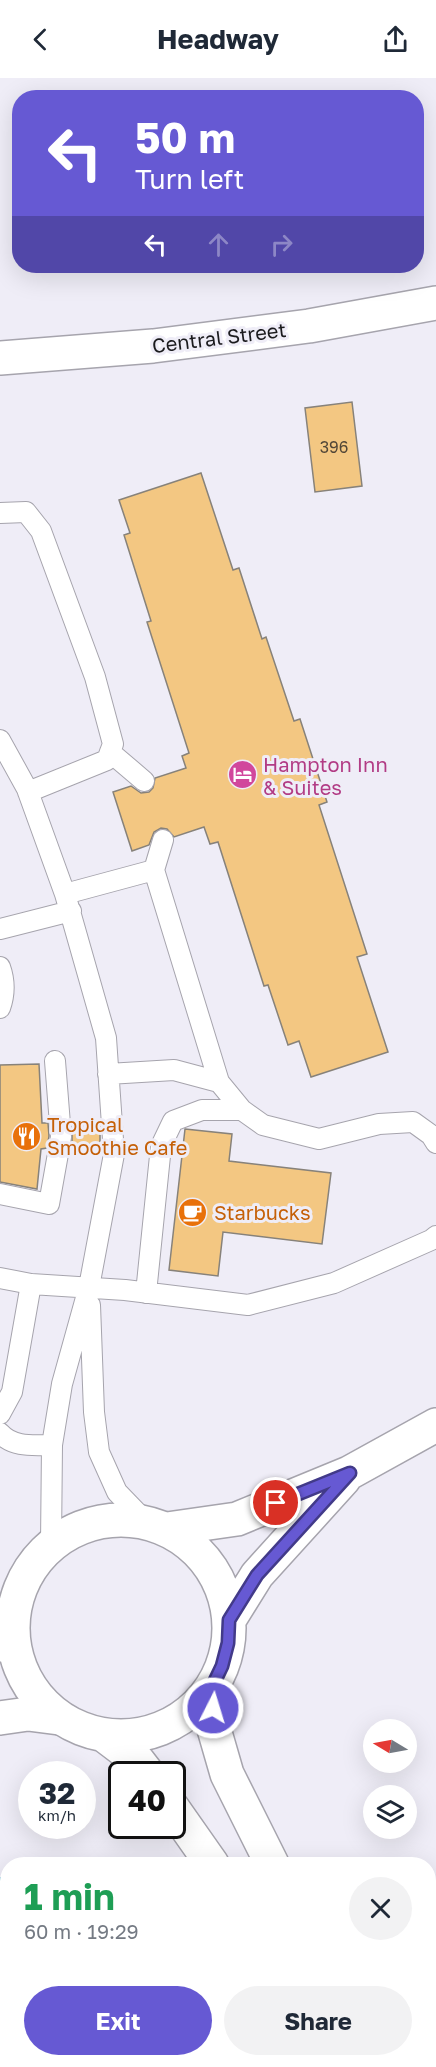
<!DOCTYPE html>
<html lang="en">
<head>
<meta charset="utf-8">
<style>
  body { margin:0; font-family:"Golos Text",sans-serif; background:#f2f2f3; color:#1f2937; height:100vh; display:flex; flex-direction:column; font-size:22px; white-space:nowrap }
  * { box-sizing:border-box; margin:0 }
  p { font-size:20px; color:#747a83 }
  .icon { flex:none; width:33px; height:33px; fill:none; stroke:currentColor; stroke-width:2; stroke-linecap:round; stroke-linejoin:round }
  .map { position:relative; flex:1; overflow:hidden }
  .side { position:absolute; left:0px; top:1779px; width:436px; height:210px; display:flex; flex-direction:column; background:#fff; border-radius:24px 24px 0 0; box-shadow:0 6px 24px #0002 }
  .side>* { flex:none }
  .banner { position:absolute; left:12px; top:12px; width:412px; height:183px; border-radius:24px; box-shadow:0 6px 24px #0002; background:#6659d3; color:#fff; overflow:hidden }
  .needle { width:39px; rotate:280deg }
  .fabs { position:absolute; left:363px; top:1641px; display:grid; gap:12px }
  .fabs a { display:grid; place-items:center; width:54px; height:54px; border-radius:50%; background:#fff; box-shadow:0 6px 24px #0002; font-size:30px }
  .speed { position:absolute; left:18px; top:1683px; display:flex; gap:12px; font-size:30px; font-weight:700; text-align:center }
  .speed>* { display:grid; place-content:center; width:78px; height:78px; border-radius:50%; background:#fff; box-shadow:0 6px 24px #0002; line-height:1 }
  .speed small { font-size:15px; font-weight:400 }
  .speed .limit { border:3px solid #111; border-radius:9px; background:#fff; color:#111 }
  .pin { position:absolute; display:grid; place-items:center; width:51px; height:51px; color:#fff; margin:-26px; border:3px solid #fff; border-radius:50%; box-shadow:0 2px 6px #0007 }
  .me { position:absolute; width:66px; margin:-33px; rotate:5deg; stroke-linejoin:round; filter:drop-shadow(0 0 4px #0008) }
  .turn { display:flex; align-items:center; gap:21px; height:126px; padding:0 24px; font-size:27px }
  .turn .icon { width:78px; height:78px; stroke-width:2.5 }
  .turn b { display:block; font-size:42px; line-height:51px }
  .lanes { display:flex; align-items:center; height:57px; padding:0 24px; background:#0003; justify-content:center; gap:30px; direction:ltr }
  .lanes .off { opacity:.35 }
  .round { display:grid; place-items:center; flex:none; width:63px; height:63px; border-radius:32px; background:#f2f2f3 }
  .head { display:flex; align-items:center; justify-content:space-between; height:102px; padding:0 24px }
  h1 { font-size:36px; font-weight:700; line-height:45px; color:#1e9e55 }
  .primary-button { display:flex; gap:12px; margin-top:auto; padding:12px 24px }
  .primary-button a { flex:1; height:69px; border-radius:36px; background:#6659d3; color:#fff; font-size:24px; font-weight:700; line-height:69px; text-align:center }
  .primary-button a+a { background:#f2f2f3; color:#1f2937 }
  header { display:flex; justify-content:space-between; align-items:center; height:78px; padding:0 24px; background:#fff; font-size:27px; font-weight:700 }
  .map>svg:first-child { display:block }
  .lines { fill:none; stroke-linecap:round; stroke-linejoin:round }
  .stream { stroke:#4ca9ca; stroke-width:10 }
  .building { fill:#f3c782; stroke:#87827a; stroke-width:1.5 }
  .service-casing { stroke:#a6a4ad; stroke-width:22 }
  .minor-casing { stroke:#a6a4ad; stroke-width:36 }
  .tertiary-casing { stroke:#a6a4ad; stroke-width:36 }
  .secondary-casing { stroke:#a6a4ad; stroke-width:36 }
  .trunk-casing { stroke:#cdcdce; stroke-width:36 }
  .service { stroke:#fff; stroke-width:20 }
  .minor { stroke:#fff; stroke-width:33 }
  .tertiary { stroke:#fff; stroke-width:33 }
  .secondary { stroke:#fff; stroke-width:33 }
  .trunk { stroke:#b0cf72; stroke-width:33 }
  .route-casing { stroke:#423a89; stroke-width:15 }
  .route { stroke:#6659d3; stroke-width:10 }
  .labels { text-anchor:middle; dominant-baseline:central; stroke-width:6; stroke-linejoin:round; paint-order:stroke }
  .number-label { font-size:16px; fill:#514637 }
  .street-label { font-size:20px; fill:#1b1b1e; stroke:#efedf7 }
  .hotel-label { font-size:20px; fill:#b23c85; stroke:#efedf7; text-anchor:start }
  .food-label { font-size:20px; fill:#c56008; stroke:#efedf7; text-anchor:start }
</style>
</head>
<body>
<header><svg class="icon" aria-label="back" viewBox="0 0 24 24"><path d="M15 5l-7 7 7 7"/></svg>Headway<svg class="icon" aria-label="share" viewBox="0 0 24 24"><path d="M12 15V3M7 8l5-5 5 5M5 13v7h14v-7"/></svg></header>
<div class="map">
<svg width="436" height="1989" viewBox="0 0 436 1989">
  <rect width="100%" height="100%" fill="#efedf7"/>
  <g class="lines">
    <path class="stream" d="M0,1804L8,1811
      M429,1868L436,1867"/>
  </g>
  <path class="building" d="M352,324L362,408L315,414L305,330Z
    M201,395L233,492L239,490L262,561L266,559L294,643L300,641L327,724L319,727L367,876L357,879L388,974L311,999L299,963L288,967L268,907L264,908L218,764L210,766L204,749L174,759L167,751L161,750L154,754L149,767L132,773L113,714L131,708L141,715L149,714L153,710L155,700L186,690L182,678L189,675L147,544L151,543L124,457L130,455L119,422Z
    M39,986L42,1045H48L49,1058L47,1070L41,1071L37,1111L0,1104V987Z
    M72,1046L100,1048V1065L72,1068Z
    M185,1051L232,1056L229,1083L331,1095L322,1166L223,1154L218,1198L169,1192Z"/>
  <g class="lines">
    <defs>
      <path id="service" d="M0,435L26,434L41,453L95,599L113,666L107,682L28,714
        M0,662L27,711L65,816L106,960L114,1076L89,1209L62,1306L52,1367L51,1466
        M110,674L144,703
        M154,792L163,762
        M65,816L154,792L219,1004L242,1032L263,1047L319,1061L379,1046L413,1044L431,1057L436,1065
        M0,851L71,833
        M0,889C5,903 5,916 0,930
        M108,996L174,992L219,1004
        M0,1116L49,1126L61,1059L55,983
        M0,1200L31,1206L125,1212L248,1227L334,1205L431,1162L436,1158
        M146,1215L161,1068L173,1043L202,1032H242
        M90,1227L94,1334L99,1374L117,1414L145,1443
        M0,1336L12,1314L31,1206
        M0,1355C13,1370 34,1367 52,1367"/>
      <path id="minor" d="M0,1567L12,1555
        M0,1640L28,1636L59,1640"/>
      <path id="tertiary" d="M13 1550a108 108 0 1 1 216 0a108 108 0 1 1-216 0Z
        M167,1451L237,1441L349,1395L436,1347
        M229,1542L257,1497L344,1401
        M212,1609L214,1651L227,1696L272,1786
        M105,1658L138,1683L148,1696
        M172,1729L212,1786
        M268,1982L270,1989
        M335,1982L336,1989"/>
      <path id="secondary" d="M0,280L153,268L309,248L436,225"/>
      <path id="trunk" d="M429,1968L436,1972
        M165,1989L169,1982"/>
    </defs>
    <use href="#service" class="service-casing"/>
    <use href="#minor" class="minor-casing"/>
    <use href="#tertiary" class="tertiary-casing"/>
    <use href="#secondary" class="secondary-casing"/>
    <use href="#trunk" class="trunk-casing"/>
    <use href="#service" class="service"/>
    <use href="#minor" class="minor"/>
    <use href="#tertiary" class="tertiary"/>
    <use href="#secondary" class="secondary"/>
    <use href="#trunk" class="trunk"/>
  </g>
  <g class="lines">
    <defs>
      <path id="route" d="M213,1630L212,1609L222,1588L228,1565L229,1542L257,1497L350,1395L276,1425"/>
    </defs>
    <use href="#route" class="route-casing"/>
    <use href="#route" class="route"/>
  </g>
  <defs>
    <symbol id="hotel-disc" viewBox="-11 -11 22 22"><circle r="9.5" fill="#d1479c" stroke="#efedf7"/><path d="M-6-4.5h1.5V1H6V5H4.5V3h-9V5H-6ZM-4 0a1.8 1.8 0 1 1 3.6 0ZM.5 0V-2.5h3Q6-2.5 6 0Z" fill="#fff"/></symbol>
    <symbol id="restaurant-disc" viewBox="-11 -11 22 22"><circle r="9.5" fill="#e8710a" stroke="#efedf7"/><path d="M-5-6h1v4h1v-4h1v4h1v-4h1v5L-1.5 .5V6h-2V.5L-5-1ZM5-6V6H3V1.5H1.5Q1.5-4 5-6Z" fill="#fff"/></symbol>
    <symbol id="cafe-disc" viewBox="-11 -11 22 22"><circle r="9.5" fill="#e8710a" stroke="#efedf7"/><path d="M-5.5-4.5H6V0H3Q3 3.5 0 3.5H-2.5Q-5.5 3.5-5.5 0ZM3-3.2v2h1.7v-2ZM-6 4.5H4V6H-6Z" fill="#fff"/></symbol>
  </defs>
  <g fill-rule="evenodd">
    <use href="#hotel-disc" x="226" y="680" width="33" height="33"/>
    <use href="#restaurant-disc" x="10" y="1042" width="33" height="33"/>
    <use href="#cafe-disc" x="176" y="1118" width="33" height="33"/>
  </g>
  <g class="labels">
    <g class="number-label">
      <text x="334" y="369">396</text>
    </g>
    <g class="street-label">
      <text transform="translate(219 259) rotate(-7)">Central Street</text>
    </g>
    <g class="hotel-label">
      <text x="263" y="686">Hampton Inn<tspan x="263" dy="23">&amp; Suites</tspan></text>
    </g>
    <g class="food-label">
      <text x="47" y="1046">Tropical<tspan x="47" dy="23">Smoothie Cafe</tspan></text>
      <text x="214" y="1134">Starbucks</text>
    </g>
  </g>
</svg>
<div class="fabs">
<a><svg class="needle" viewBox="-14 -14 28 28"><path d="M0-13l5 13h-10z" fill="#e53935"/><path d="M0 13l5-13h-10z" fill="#747a83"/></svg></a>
<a><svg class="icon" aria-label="layers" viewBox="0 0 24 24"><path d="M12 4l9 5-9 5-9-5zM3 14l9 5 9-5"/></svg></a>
</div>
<div class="speed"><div>32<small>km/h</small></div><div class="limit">40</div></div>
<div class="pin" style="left:276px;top:1425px;background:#d93025"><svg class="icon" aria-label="arrive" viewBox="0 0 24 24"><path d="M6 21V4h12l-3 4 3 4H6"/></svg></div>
<svg class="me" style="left:213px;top:1630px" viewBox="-20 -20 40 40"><circle r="17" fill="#6659d3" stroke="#fff" stroke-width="3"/><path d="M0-11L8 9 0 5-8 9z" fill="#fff"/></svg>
<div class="banner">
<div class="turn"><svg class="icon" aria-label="left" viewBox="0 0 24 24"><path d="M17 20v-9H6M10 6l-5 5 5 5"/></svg><div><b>50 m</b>Turn left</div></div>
<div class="lanes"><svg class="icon" aria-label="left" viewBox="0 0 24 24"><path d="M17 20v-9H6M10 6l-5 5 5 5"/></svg><svg class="icon off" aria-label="ahead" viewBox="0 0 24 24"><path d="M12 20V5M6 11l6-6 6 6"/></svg><svg class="icon off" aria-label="right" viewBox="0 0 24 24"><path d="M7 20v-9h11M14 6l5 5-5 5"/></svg></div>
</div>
<section class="side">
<div class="head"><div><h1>1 min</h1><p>60 m · 19:29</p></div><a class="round"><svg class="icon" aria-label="close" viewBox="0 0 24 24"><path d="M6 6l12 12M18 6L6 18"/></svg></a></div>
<div class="primary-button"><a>Exit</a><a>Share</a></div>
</section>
</div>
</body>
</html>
